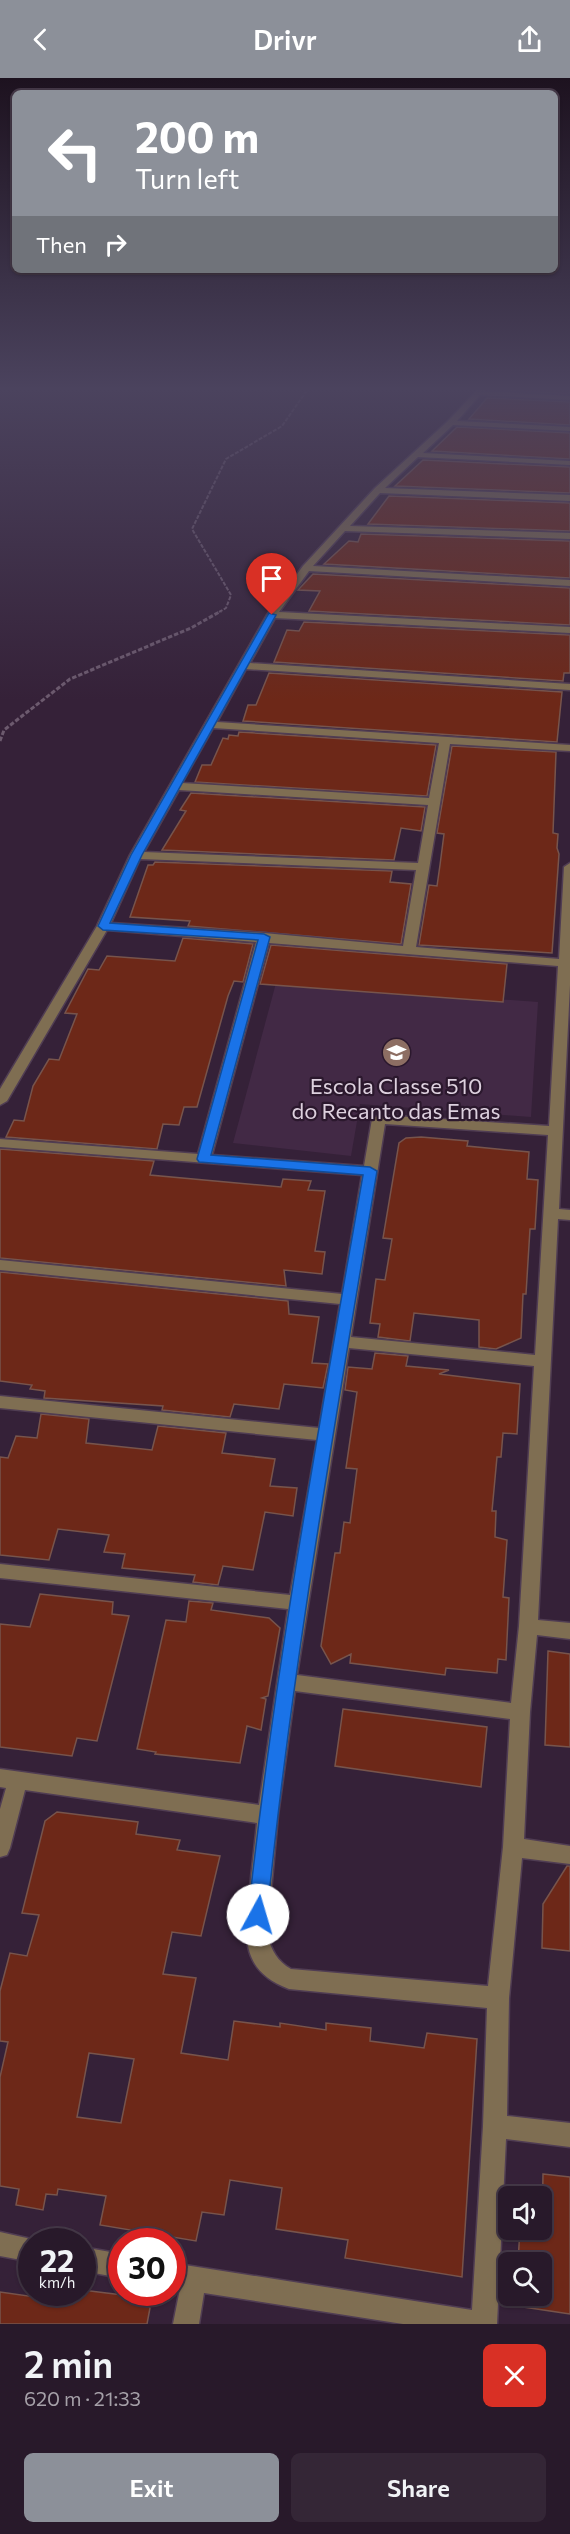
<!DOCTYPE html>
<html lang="en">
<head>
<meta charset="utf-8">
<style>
  body { margin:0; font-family:Commissioner,sans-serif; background:#342636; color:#f1f3f6; height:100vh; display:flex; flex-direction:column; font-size:22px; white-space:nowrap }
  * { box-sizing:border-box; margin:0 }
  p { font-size:20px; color:#a5a0a8 }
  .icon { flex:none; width:33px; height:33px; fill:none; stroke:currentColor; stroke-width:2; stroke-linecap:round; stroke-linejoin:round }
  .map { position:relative; height:2246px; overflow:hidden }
  .drawer { display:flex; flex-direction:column; background:#28192a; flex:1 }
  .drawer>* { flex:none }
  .top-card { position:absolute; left:12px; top:12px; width:546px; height:183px; border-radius:9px; box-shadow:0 2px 4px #0004,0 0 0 2px #443847; background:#8c9099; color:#fff; overflow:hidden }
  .fabs { position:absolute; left:498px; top:2108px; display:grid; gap:12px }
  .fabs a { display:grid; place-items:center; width:54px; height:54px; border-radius:9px; background:#28192a; box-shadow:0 2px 4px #0004,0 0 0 2px #443847; font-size:30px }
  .speed { position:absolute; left:18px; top:2150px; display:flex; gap:12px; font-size:30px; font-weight:700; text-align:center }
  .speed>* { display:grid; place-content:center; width:78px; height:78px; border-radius:50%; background:#28192a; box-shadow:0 2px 4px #0004,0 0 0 2px #443847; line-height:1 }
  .speed small { font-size:15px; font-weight:400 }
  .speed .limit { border:9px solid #d22; background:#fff; color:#111 }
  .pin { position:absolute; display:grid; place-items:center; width:51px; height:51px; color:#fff; margin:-62px -26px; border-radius:50% 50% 50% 0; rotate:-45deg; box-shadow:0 0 6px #0007 }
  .pin .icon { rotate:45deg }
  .me { position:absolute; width:66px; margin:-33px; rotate:6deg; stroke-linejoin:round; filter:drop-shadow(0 0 4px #0008) }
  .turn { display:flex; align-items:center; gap:21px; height:126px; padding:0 24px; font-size:27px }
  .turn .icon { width:78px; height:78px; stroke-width:2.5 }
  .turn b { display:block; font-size:42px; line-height:51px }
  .then { display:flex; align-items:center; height:57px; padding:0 24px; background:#0003; gap:12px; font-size:22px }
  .round { display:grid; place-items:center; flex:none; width:63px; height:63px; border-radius:9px; background:#342636 }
  .head { display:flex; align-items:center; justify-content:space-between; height:102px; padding:0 24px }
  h1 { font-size:36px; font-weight:600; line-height:45px }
  .cta { display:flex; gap:12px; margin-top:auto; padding:12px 24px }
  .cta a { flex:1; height:69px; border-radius:9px; background:#8c9099; color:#fff; font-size:24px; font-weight:600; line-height:69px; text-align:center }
  .cta a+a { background:#342636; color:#f1f3f6 }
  header { display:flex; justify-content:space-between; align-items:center; height:78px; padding:0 24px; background:#8c9099; color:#fff; font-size:27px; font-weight:600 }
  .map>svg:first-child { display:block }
  .built { fill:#422945 }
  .building { fill:#6d2818; stroke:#77544c; stroke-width:1.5; fill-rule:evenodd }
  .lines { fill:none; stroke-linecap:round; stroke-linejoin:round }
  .minor-casing { stroke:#503d53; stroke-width:3 }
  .path-far1 { stroke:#6c5a6e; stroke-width:2; stroke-dasharray:4 1.5; stroke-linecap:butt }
  .path { stroke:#6c5a6e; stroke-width:3; stroke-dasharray:4.5 2; stroke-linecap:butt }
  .minor { fill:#7f6e52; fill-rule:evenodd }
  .route { fill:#1a73e8; stroke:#114b97; stroke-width:1.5 }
  .labels { text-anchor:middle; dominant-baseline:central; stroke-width:4.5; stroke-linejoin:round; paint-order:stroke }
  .poi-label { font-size:22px; fill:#ddd0de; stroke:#2b182d }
</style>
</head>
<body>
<header><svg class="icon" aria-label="back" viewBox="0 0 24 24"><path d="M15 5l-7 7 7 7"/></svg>Drivr<svg class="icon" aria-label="share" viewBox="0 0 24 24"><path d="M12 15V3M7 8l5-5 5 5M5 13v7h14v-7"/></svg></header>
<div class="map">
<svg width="570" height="2246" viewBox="0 0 570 2246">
  <rect width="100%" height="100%" fill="#352138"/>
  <path class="built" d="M276,905L538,924L531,1039L360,1026L351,1078L233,1065Z"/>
  <path class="building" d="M503,308H570L569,316L503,312Z
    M487,320L570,324V347L469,341Z
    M457,349L570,355V381L432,373Z
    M423,382L570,389V415L395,408Z
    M389,418L570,425V453L368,446Z
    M361,456L570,463V500L324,486L349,463L358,464Z
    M313,496L570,510V547L309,533L320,513L298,512Z
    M304,544L570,557V595H564L563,603L274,584L287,552L299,553Z
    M269,595L562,614L557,664L243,643L248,627H256Z
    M239,654L436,667L427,718L195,704L202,687H211L223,660L228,661L229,657L238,658Z
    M452,668L556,674L553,755L558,756L557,770L559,776L552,875L419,867L429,807L437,808L440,787L444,756L437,755Z
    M191,715L425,729L421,753L401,750L394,782L162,772L186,733L180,732Z
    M155,784L392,793L390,804L411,806L401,866L188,848L190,843L130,839L148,787H153Z
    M183,860L253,866L243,904L234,903L228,918L197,1029H184L179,1047L163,1046L157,1071L6,1059L14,1042L24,1043L33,1008L49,981L59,982L77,936L65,935L88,891L99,892L107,878L175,883Z
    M271,867L507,886L503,924L260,906Z
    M421,1059L468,1063L467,1068L529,1074L527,1101L538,1102L535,1151H530L526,1216H523L521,1260L496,1271L479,1269V1242L414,1235L410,1263L378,1259L380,1246L370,1245L376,1201L385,1202L392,1161L383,1160L399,1065L406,1060Z
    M0,1071L154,1083L150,1097L281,1109L283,1101L311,1103L308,1112L325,1113L315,1173L325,1174L322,1196L284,1192L286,1208L0,1180Z
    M0,1194L288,1223L289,1236L319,1239L312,1285L328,1286L323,1310L284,1306L279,1331L234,1326L230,1339L162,1332L163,1328L44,1320L45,1313L30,1311L32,1307L0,1303Z
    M375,1275L408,1278L406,1288L449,1292L439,1296L520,1306L517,1356L503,1355L501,1379H497L492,1433H496L495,1459L507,1462L503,1519L509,1520L506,1582L498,1581L497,1595L446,1590L445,1597L350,1585L351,1576L331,1586L321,1568L335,1475H340L344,1444L350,1445L357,1391L346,1390L357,1314L345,1312L348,1289L372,1291Z
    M41,1336L89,1341L86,1365L152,1372L158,1348L226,1355L222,1375L275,1381L270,1408L297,1410L293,1438L265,1434L253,1492L223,1488L218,1507L193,1504L195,1497L122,1490L125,1476L104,1474L109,1457L58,1451L49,1482L0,1477V1379L8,1380L16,1358L37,1360Z
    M40,1516L113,1524L112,1536L129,1538L97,1663L77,1660L72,1678L0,1669V1546L30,1549Z
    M189,1523L213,1525L211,1532L269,1540L280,1550L268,1618L262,1620L266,1621L261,1652L247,1648L240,1685L155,1676L156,1674L137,1671L166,1542L186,1544Z
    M548,1573L570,1576V1669L545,1667Z
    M343,1631L487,1649L481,1709L335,1688Z
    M57,1734L138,1744L136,1756L180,1762L177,1772L220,1778L201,1858L172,1854L163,1896L196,1900L181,1975L228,1982L234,1943L280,1949V1945L326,1952V1945L371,1950L370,1963L424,1970L427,1955L477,1961L462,2199L345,2180L348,2162L276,2151L282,2110L230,2102L224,2137L202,2134L196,2163L100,2147L106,2118L58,2111L57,2117L46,2116L43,2132L16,2127L19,2111L0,2108V1999L8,1964L0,1963V1913L10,1875L27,1878L39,1837L22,1835L45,1743ZM89,1975L134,1981L121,2045L77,2039Z
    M567,1788H570V1873L542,1870L543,1826Z
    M543,2096L570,2099V2236L517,2228L518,2217H542V2184H518L520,2151H542Z
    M82,2212L139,2219L150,2230L147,2246H0V2214L35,2219L36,2214Z"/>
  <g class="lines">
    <defs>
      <path id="minor" d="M481,308H489L484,313L570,318V322L480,317L457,343L570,349V353L453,347L423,375L570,383V387L418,379L385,410L570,417V423L380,415L350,448L570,455V461L345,453L313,488L570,502V508L309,493L279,534L570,549V555L275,540L250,585L570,606V612L246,591L217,644L570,667V673L450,666L416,869L559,881L564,789L570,785V907L559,1131L570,1132V1142L558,1141L538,1542L570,1545V1561L537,1557L530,1634L524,1761L570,1768V1786L522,1780L509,1920L507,2038L570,2045V2069L506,2061L497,2246H403L204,2215L199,2246H173L180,2211L172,2209V2185L472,2232L483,2048L487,1930L289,1911C238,1892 245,1855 250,1810C252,1788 255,1766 257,1745L25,1712L10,1770L7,1777L0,1779V1731L6,1710L0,1709V1691L259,1727L288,1531L0,1500V1486L290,1517L317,1362L0,1330V1318L319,1350L340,1226L0,1192V1182L342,1216L362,1097L0,1069V1061L198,1076L256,864L107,852L7,1023L0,1027V1011L97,848L130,777L267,537L303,488L375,410L448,343ZM213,650L439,665L429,720L182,705ZM179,712L428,727L418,785L144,774ZM140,781L416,792L403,868L264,855L111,845ZM269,865L558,888L549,1048L379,1037L372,1041L364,1088L212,1077ZM385,1046L548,1057L535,1277L351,1259ZM349,1270L534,1288L519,1548L511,1625L297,1597ZM295,1613L510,1641L503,1769L488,1908L291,1891C277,1883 272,1873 267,1857L278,1737Z
        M0,2154L40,2163H32V2184L0,2178Z
        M82,2169L122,2176V2200L82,2193Z"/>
    </defs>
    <use href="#minor" class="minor-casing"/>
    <path class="path-far1" d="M219,534L226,530L231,517L192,451L226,381L282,348L310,308"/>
    <path class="path" d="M0,663L4,652L70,601L191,550L221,533"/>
    <use href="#minor" class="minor"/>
  </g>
  <linearGradient id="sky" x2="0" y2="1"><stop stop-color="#1d121f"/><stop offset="0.5" stop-color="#4b435e"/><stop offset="1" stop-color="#4b435e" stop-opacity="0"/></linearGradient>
  <rect width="570" height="622" fill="url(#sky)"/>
  <path class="route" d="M269,535L276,537L142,777L110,845L264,856L270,859L211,1077L370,1089L377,1093C336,1340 292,1587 267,1837L265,1843L258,1846L251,1843L248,1837C275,1588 320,1343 363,1097L199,1084L197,1081L258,862L103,852L98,848L131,777Z"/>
  <defs>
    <symbol id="school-disc" viewBox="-11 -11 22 22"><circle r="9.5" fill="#8d6e63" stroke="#2b182d"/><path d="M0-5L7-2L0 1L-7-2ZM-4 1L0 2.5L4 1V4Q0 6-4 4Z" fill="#fff"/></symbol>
  </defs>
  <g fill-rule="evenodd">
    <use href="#school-disc" x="380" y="958" width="33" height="33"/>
  </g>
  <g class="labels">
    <g class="poi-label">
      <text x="396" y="1007">Escola Classe 510<tspan x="396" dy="25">do Recanto das Emas</tspan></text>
    </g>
  </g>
</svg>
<div class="fabs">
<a><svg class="icon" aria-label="sound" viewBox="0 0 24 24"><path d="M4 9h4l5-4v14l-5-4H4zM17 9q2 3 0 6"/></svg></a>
<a><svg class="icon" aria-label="search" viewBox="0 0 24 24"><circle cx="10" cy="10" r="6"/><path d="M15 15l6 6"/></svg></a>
</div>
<div class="speed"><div>22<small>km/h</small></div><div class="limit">30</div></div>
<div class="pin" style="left:272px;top:537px;background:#d93025"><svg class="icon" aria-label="arrive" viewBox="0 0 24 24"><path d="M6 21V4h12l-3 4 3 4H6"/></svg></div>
<svg class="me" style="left:258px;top:1837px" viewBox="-20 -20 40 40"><circle r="19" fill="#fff"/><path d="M0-13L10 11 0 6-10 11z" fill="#1a73e8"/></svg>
<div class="top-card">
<div class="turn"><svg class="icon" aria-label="left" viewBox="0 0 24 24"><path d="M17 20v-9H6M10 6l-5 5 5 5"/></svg><div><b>200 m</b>Turn left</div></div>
<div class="then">Then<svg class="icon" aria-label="right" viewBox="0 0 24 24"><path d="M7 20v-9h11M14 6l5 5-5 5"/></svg></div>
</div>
</div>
<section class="drawer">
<div class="head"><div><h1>2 min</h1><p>620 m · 21:33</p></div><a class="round" style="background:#d93025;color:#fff"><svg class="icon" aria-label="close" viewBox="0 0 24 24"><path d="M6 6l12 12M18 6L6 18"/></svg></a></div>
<div class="cta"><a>Exit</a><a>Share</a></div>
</section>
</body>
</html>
